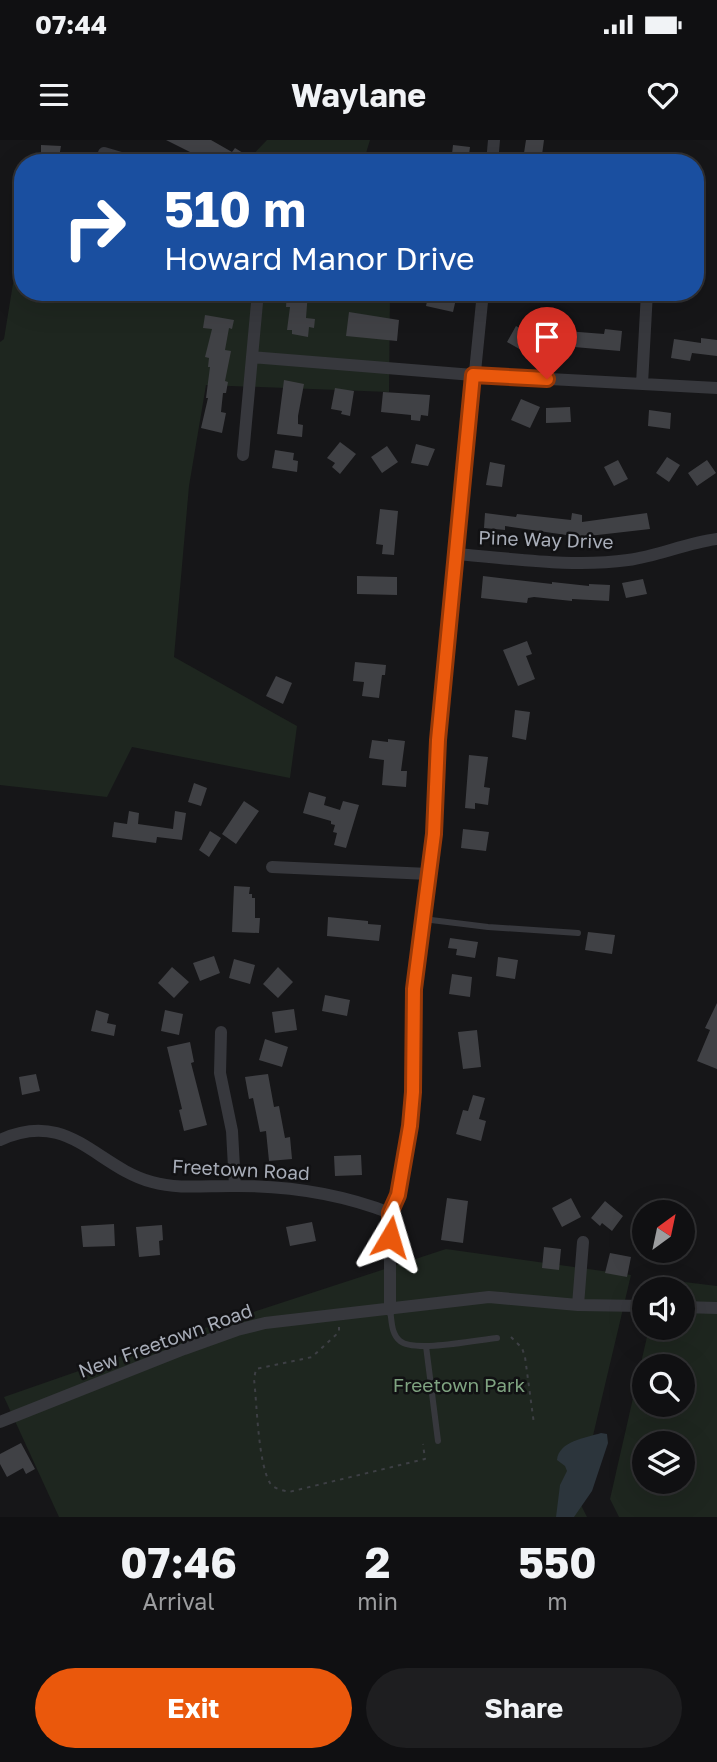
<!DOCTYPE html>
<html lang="en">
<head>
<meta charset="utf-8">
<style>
  body { margin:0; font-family:"Golos Text",sans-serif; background:#1e1e20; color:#f1f3f6; height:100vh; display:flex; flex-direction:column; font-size:26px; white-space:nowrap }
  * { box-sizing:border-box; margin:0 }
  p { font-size:23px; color:#9c9d9f }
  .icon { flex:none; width:38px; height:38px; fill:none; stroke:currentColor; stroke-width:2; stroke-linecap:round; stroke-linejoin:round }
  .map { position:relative; height:1377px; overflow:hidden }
  .drawer { display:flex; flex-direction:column; background:#101012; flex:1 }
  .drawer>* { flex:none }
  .banner { position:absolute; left:14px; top:14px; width:690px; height:147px; border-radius:28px; box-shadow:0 7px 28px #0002,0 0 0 2px #303032; background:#1a4fa0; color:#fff; overflow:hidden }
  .needle { width:46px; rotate:33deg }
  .fabs { position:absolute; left:632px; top:1060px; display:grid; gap:14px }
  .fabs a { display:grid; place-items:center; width:63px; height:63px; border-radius:50%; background:#101012; box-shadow:0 7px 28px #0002,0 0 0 2px #303032; font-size:35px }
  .pin { position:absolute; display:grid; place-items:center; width:60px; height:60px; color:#fff; margin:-72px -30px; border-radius:50% 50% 50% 0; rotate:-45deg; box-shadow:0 0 7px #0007 }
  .pin .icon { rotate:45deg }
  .me { position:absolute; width:77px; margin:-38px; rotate:7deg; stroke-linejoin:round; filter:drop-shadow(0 0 5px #0008) }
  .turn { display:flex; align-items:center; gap:24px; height:147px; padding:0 35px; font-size:32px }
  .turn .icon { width:91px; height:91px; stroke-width:2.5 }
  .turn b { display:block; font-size:49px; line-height:60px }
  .eta { display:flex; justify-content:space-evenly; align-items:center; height:119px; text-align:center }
  .eta b { font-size:42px; font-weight:700; line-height:49px }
  .action { display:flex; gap:14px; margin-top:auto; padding:14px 35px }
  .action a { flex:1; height:80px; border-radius:42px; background:#ea580c; color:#fff; font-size:28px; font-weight:700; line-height:80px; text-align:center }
  .action a+a { background:#1e1e20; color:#f1f3f6 }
  .status { display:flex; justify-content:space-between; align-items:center; height:49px; padding:0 35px; background:#101012; direction:ltr }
  .status svg { height:19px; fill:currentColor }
  header { display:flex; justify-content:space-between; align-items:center; height:91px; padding:0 35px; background:#101012; font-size:32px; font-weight:700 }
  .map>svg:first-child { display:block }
  .green { fill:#1e261f; fill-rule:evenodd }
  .water { fill:#2c353c }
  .building { fill:#404145 }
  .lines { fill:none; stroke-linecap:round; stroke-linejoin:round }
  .path { stroke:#3d3f44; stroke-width:2; stroke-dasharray:3.5 5; stroke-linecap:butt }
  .service { stroke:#37383d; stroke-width:6 }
  .minor { stroke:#37383d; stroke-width:12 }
  .route-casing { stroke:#983908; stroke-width:18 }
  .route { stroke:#ea580c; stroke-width:12 }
  .labels { text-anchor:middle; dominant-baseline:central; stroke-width:5; stroke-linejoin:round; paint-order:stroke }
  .street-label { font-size:19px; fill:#a8adb8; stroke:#111113 }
  .park-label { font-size:19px; fill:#7fa381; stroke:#111113 }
</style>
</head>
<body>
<div class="status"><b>07:44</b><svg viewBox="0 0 49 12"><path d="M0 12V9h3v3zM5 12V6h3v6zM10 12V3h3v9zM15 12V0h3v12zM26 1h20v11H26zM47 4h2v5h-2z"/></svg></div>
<header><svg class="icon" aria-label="menu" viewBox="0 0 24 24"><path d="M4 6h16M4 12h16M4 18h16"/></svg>Waylane<svg class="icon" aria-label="heart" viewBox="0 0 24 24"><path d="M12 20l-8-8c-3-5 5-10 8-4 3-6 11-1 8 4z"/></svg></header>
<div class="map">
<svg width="717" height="1377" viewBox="0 0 717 1377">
  <rect width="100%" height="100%" fill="#161618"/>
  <path class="green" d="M267,0H370L363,23H245Z
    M23,82V152H390L389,252L206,245L189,346L174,517L297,586L290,638L132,607L107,657L0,645V202L4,199Z
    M446,1109L631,1135L578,1359L587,1377H59L4,1257L162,1202Z
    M660,1139L717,1146V1377H619L610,1359L649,1188H682V1150H658ZM644,1227H682V1265H644ZM644,1304H682V1342H644Z"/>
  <path class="water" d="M601,1293L607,1294L608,1303L592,1351L574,1377H556L560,1345L567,1331L565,1326L557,1320C559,1301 585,1298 601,1293Z"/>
  <path class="building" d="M166,0H211L232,12L235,8L243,13L236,23H219L206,14L204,19Z
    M526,0H544L542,15L524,13Z
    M41,5L61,6L58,23H41Z
    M453,5L470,7L468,23H451Z
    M287,152H308L306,178L315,179L314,188L309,187L308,197L292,194V190H287L290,167H286Z
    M429,152H449L448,158L456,159L453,172L426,166Z
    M349,172L399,180L397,201L346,196Z
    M205,175L234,180L232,189L229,188L225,210L231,211L225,241L228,242L226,253H223L221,272L226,273L222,293L201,288L208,258H206L210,227H208L209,218L205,217L212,189L203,188Z
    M516,186L541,200V189L604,194L605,189L622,191L620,211L528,203L523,211L507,202Z
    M701,198L717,200V216L692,213L690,221L671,218L674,199L701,203Z
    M284,240L304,244L298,276V284L303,285L302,297L277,294Z
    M335,248L354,251L350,276L341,274L342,271L331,269Z
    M383,252L430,255L428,276L421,275L420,281L411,280V275L381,272Z
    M521,259L540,267L530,288L511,280Z
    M570,267L571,282L546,283V268Z
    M649,270L671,273L670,289L648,286Z
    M340,302L356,314L340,334L332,327L335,323L327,318Z
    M416,304L435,309L428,326L411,323Z
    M387,306L398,322L382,333L371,317Z
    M275,310L294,313L293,320L298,321L297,332L272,328Z
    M667,317L680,325L669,342L656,333Z
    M618,320L628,339L614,346L604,327Z
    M707,320L716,333L697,346L688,333Z
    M490,322L505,325L502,347L486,345Z
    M380,369L398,371L394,415L382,414L383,405L376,404Z
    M485,373L516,377L517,374L571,380L572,373L582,375V382L647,373L650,389L580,397L505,386V390L484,388Z
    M357,436L397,437V455L357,454Z
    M483,436L552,444V442L589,446V444L610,445L609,461L572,459V461L534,457L528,458L527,463L481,458Z
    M643,439L647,454L626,458L622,443Z
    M527,501L532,514L526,516L535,539L518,546L503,510Z
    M355,522L386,525L385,535H382L379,558L362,556L364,542L353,541Z
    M276,536L292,543L283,564L266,556Z
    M515,570L530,572L526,600L512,597Z
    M388,599L405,601L401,631H407L406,647L382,645L384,620L369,618L372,600L388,602Z
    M469,615L488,617L484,647L490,648L488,665L475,663V669L465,668Z
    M194,643L207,648L201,666L188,662Z
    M309,652L326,657L324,665L340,670L343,661L359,665L346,708L334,705L337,693L333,692L335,685L331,684V681L303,673Z
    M244,661L259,671L236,704L222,694Z
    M129,671L139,673L138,684L173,689L175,671L186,673L182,700L157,697L156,703L112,697L114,682L127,684Z
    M463,689L489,692L486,711L461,708Z
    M210,691L221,698L209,717L199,710Z
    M234,746L250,747L249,754H252V758H255V778H260L259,793L232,792Z
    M328,777L368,781V784L381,785L379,801L327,796Z
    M588,792L615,795L612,814L585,810Z
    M450,798L478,802L475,818L456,815L457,809L448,808Z
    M214,816L220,833L200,841L193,823Z
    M498,817L518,820L515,839L496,836Z
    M234,819L255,825L250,844L229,838Z
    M172,827L189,842L174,858L158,843Z
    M278,827L293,842L278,858L263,844Z
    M452,834L472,837L470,857L449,854Z
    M325,855L350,860L347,876L322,871Z
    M717,863V929L697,921L710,890L705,888Z
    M294,869L297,890L275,893L272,872Z
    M96,870L109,874L107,883L116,885L114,896L91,891Z
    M165,870L183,874L179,895L161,891Z
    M477,890L481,927L463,929L458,892Z
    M265,899L288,907L282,927L259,920Z
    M190,902L194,922L191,923L207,985L184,991L179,970L182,969L167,907Z
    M36,934L40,951L22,955L19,937Z
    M268,934L274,967L279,966L285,998L290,997L292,1019L269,1021L266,991L260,992L253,958L249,959L245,937Z
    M473,955L485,958L479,979L486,981L481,1001L456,994L463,970L468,971Z
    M361,1015L362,1035L335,1036L334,1016Z
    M447,1058L468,1061L463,1103L441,1100Z
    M571,1058L581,1077L562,1087L552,1068Z
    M605,1061L623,1076L612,1091L602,1083L600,1086L591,1078Z
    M312,1082L316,1101L290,1106L286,1087Z
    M114,1084L115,1106L83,1107L81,1086Z
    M162,1085L163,1100L159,1101L160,1115L139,1117L136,1087Z
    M544,1107L561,1109L559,1130L542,1128Z
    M610,1113L631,1117L627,1137L605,1133Z
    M21,1303L35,1329L26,1334L23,1328L7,1337L0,1324V1314Z"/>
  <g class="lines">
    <path class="path" d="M339,1187V1192L312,1217L256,1229L254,1239C257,1264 258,1323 270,1343C274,1349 282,1350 289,1352L425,1319L423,1304
      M511,1197L522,1208L525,1217L534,1284"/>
    <path class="service" d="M423,779L488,787L578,793
      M390,1170C392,1181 391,1194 400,1201C414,1213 477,1200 497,1198
      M426,1206L438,1301"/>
    <path class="minor" d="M104,13L138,23
      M492,23L494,0
      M252,217L258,152
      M642,244L647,152
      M243,315L252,217L473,235L717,248
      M455,414C512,418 571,428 628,420C658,416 686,403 717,399
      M272,727L429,734
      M221,892L220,933L232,991L235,1046
      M0,1000C69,968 96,1027 152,1042C180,1050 210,1045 238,1046C291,1046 341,1054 390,1073
      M578,1165L583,1102
      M682,1167L717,1168
      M390,1170V1073L398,1054L410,986L413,952L414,849L434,694L440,581L483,152
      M0,1282L184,1209L237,1190L265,1183L489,1157L578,1165L644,1166"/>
  </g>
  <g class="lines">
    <defs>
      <path id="route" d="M390,1097V1073L398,1055L410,986L413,952L414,849L434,694L438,600L473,235L547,239"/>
    </defs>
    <use href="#route" class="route-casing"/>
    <use href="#route" class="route"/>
  </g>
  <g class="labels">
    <g class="street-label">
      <text transform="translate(546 399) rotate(2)">Pine Way Drive</text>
      <text transform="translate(241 1029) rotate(3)">Freetown Road</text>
      <text transform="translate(165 1200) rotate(-20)">New Freetown Road</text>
    </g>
    <g class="park-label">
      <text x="459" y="1244">Freetown Park</text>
    </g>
  </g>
</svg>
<div class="fabs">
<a><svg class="needle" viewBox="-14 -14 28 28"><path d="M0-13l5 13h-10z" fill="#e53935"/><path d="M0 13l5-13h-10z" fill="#9c9d9f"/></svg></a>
<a><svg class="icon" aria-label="sound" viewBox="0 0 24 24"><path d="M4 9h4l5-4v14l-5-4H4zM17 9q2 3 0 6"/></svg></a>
<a><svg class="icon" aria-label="search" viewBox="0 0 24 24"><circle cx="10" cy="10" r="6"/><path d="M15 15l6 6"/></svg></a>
<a><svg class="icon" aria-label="layers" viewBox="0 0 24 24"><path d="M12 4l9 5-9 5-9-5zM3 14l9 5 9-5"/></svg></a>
</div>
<div class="pin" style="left:547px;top:239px;background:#d93025"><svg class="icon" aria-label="arrive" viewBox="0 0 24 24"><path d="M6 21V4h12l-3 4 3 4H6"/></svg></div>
<svg class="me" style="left:390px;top:1097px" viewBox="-20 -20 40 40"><path d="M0-17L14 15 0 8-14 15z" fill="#ea580c" stroke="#fff" stroke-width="4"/></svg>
<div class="banner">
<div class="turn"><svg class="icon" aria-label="right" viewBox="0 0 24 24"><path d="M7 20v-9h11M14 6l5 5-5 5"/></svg><div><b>510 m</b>Howard Manor Drive</div></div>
</div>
</div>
<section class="drawer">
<div class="eta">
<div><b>07:46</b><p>Arrival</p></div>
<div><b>2</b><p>min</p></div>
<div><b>550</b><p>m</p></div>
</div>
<div class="action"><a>Exit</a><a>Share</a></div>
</section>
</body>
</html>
